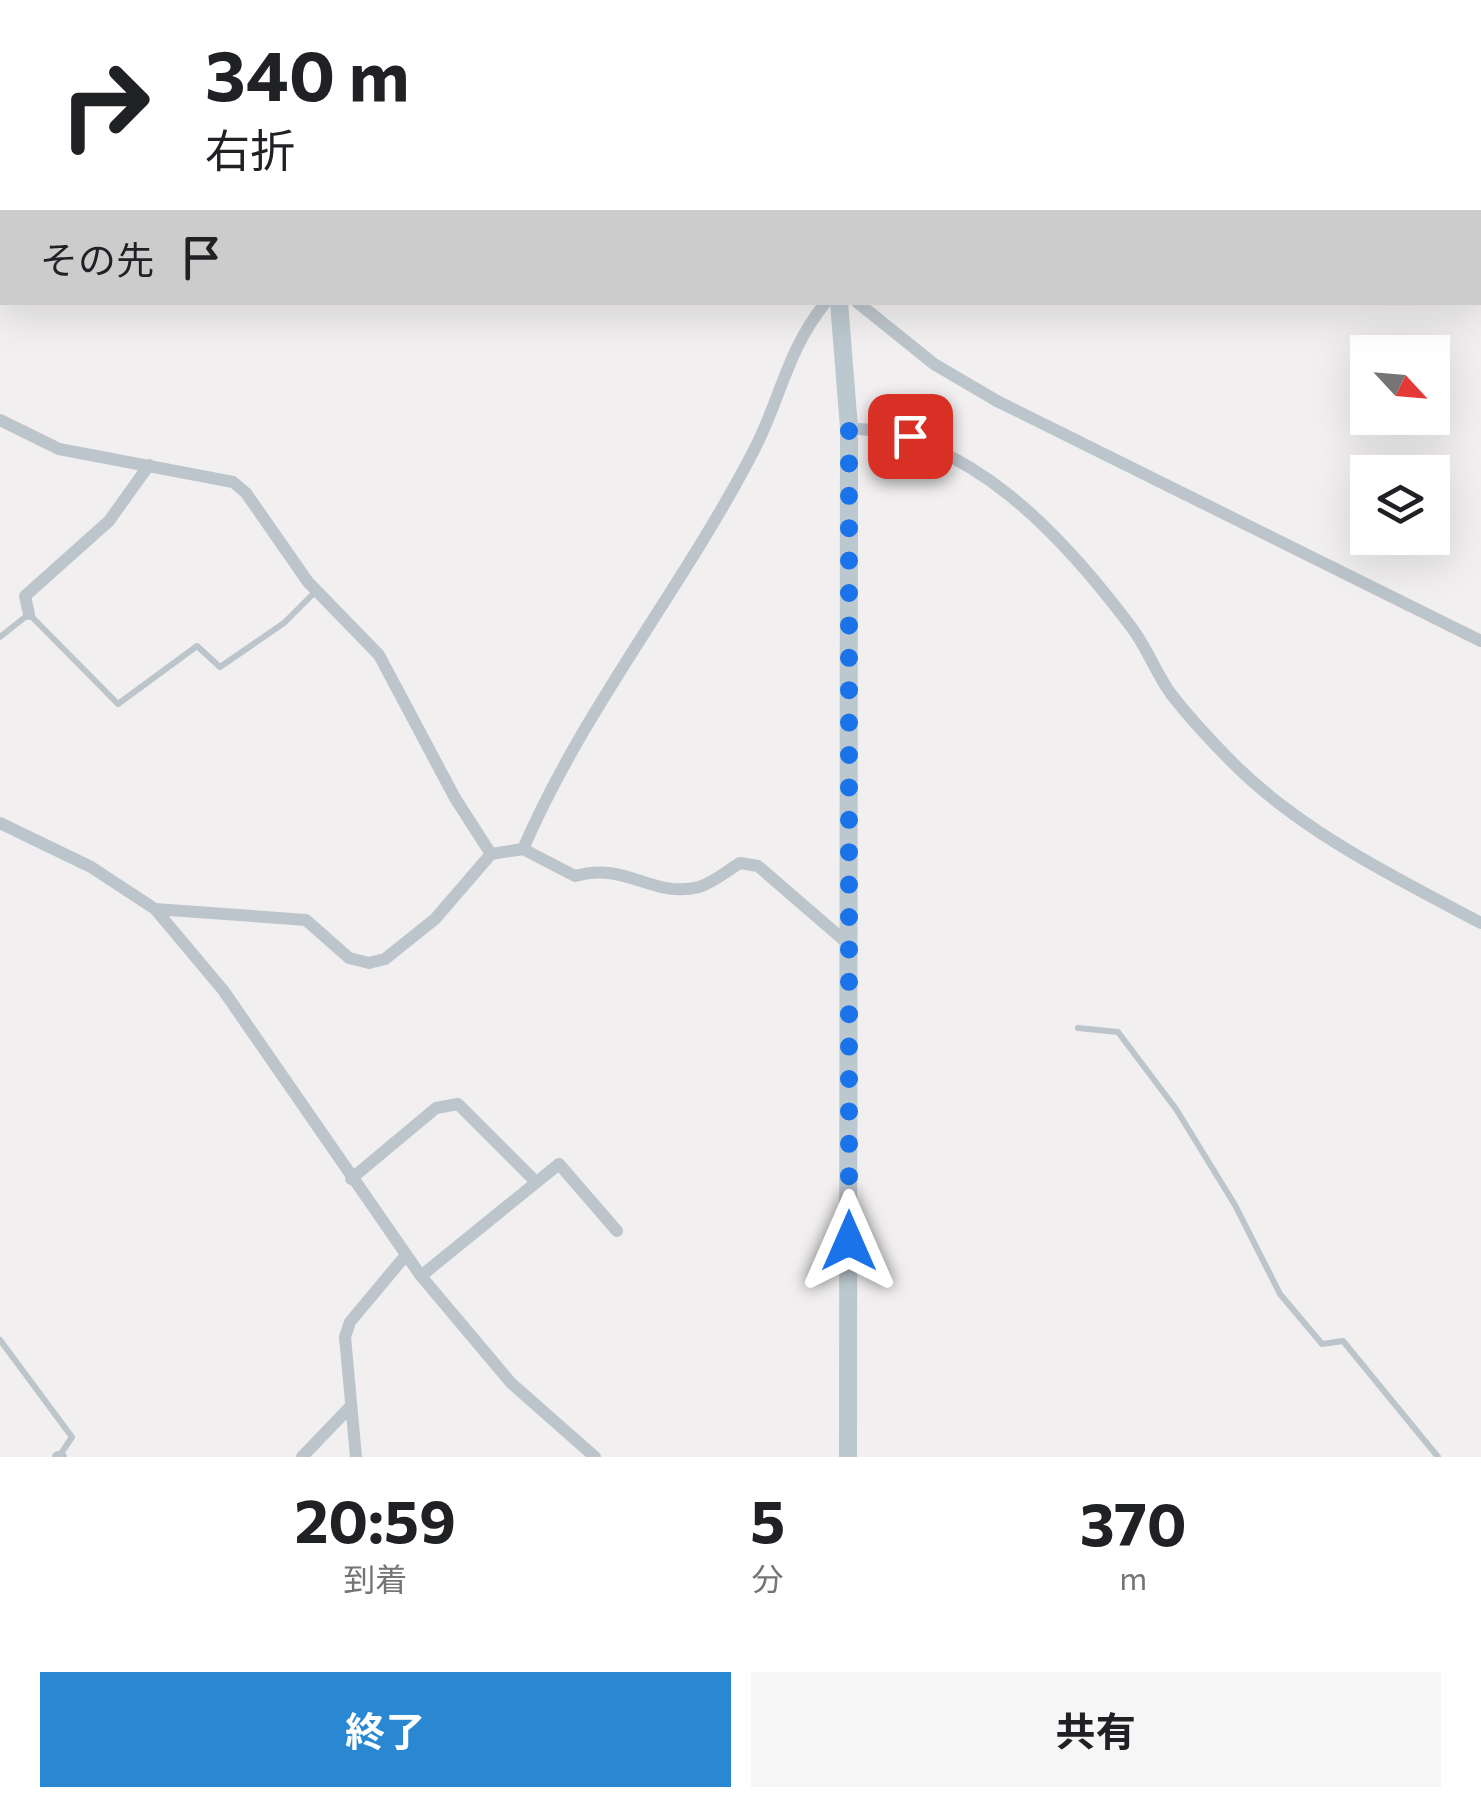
<!DOCTYPE html>
<html lang="ja">
<head>
<meta charset="utf-8">
<style>
  body { margin:0; font-family:Commissioner,"Noto Sans JP",sans-serif; background:#f6f6f6; color:#202124; height:100vh; display:flex; flex-direction:column; font-size:38px; white-space:nowrap }
  * { box-sizing:border-box; margin:0 }
  p { font-size:32px; color:#757577 }
  .icon { flex:none; width:55px; height:55px; fill:none; stroke:currentColor; stroke-width:2; stroke-linecap:round; stroke-linejoin:round }
  .map { position:relative; height:1457px; overflow:hidden }
  .sheet { display:flex; flex-direction:column; background:#fff; flex:1 }
  .sheet>* { flex:none }
  .hud { position:absolute; left:0px; top:0px; width:1482px; height:305px; box-shadow:0 10px 40px #0002; background:#fff; color:#202124; overflow:hidden }
  .needle { width:65px; rotate:116deg }
  .controls { position:absolute; left:1350px; top:335px; display:grid; gap:20px }
  .controls a { display:grid; place-items:center; width:100px; height:100px; border-radius:0px; background:#fff; box-shadow:0 10px 40px #0002; font-size:50px }
  .pin { position:absolute; display:grid; place-items:center; width:85px; height:85px; color:#fff; margin:-42px; border-radius:20px; box-shadow:0 5px 15px #0006 }
  .me { position:absolute; width:110px; margin:-55px; rotate:0deg; stroke-linejoin:round; filter:drop-shadow(0 0 8px #0008) }
  .turn { display:flex; align-items:center; gap:35px; height:210px; padding:0 40px; font-size:45px }
  .turn .icon { width:130px; height:130px; stroke-width:2.5 }
  .turn b { display:block; font-size:70px; line-height:85px }
  .then { display:flex; align-items:center; height:95px; padding:0 40px; background:#0003; gap:20px; font-size:38px }
  .eta { display:flex; justify-content:space-evenly; align-items:center; height:170px; text-align:center }
  .eta b { font-size:60px; font-weight:700; line-height:70px }
  .primary-button { display:flex; gap:20px; margin-top:auto; padding:20px 40px }
  .primary-button a { flex:1; height:115px; border-radius:0px; background:#2988d1; color:#fff; font-size:40px; font-weight:700; line-height:115px; text-align:center }
  .primary-button a+a { background:#f6f6f6; color:#202124 }
  .map>svg:first-child { display:block }
  .lines { fill:none; stroke-linecap:round; stroke-linejoin:round }
  .lane { stroke:#bcc5cb; stroke-width:6 }
  .street { stroke:#bcc5cb; stroke-width:12 }
  .secondary { stroke:#bcc8cf; stroke-width:18 }
  .route { stroke:#1a73e8; stroke-width:18; stroke-dasharray:0 32.4 }
</style>
</head>
<body>
<div class="map">
<svg width="1481" height="1457" viewBox="0 0 1481 1457">
  <rect width="100%" height="100%" fill="#f1efef"/>
  <g class="lines">
    <path class="lane" d="M1244,0L1247,2
      M0,77L2,74
      M1480,204L1481,203
      M1480,252L1481,254
      M0,637L29,614L118,704L197,646L220,667L284,623L317,590
      M1078,1028L1118,1032L1176,1109L1235,1205L1280,1294L1322,1344L1343,1341L1438,1457
      M0,1340L72,1437L60,1455"/>
    <path class="street" d="M475,0L477,2
      M144,2L147,0
      M978,2L979,0
      M1480,30L1481,27
      M0,279L2,276
      M857,302L934,364L997,401L1481,641
      M0,420L59,449L233,482L246,493L308,582L379,655L455,798L491,854
      M849,428C970,434 1063,536 1132,628C1147,648 1156,673 1171,694C1189,717 1211,741 1232,762C1300,831 1396,878 1481,923
      M29,614L25,596L109,521L149,465
      M0,823L91,867L155,909L223,990L421,1276L511,1383L595,1457
      M523,849C585,706 682,589 753,452C781,399 786,351 826,302
      M155,909L306,920L349,958L369,963L385,959L435,919L491,854L523,849L575,876C626,861 653,899 699,887C713,883 728,870 740,863L758,866L846,942
      M351,1179L436,1108L458,1104L536,1182
      M421,1276L559,1164L617,1231
      M58,1457H61
      M302,1457L351,1406
      M356,1457L345,1337L350,1322L406,1255"/>
    <path class="secondary" d="M822,0L823,2
      M839,302L849,428L848,1457"/>
  </g>
  <g class="lines">
    <path class="route" d="M849,1241V428L910,436"/>
  </g>
</svg>
<div class="controls">
<a><svg class="needle" viewBox="-14 -14 28 28"><path d="M0-13l5 13h-10z" fill="#e53935"/><path d="M0 13l5-13h-10z" fill="#757577"/></svg></a>
<a><svg class="icon" aria-label="layers" viewBox="0 0 24 24"><path d="M12 4l9 5-9 5-9-5zM3 14l9 5 9-5"/></svg></a>
</div>
<div class="pin" style="left:910px;top:436px;background:#d93025"><svg class="icon" aria-label="arrive" viewBox="0 0 24 24"><path d="M6 21V4h12l-3 4 3 4H6"/></svg></div>
<svg class="me" style="left:849px;top:1241px" viewBox="-20 -20 40 40"><path d="M0-17L14 15 0 8-14 15z" fill="#1a73e8" stroke="#fff" stroke-width="4"/></svg>
<div class="hud">
<div class="turn"><svg class="icon" aria-label="right" viewBox="0 0 24 24"><path d="M7 20v-9h11M14 6l5 5-5 5"/></svg><div><b>340 m</b>右折</div></div>
<div class="then">その先<svg class="icon" aria-label="arrive" viewBox="0 0 24 24"><path d="M6 21V4h12l-3 4 3 4H6"/></svg></div>
</div>
</div>
<section class="sheet">
<div class="eta">
<div><b>20:59</b><p>到着</p></div>
<div><b>5</b><p>分</p></div>
<div><b>370</b><p>m</p></div>
</div>
<div class="primary-button"><a>終了</a><a>共有</a></div>
</section>
</body>
</html>
